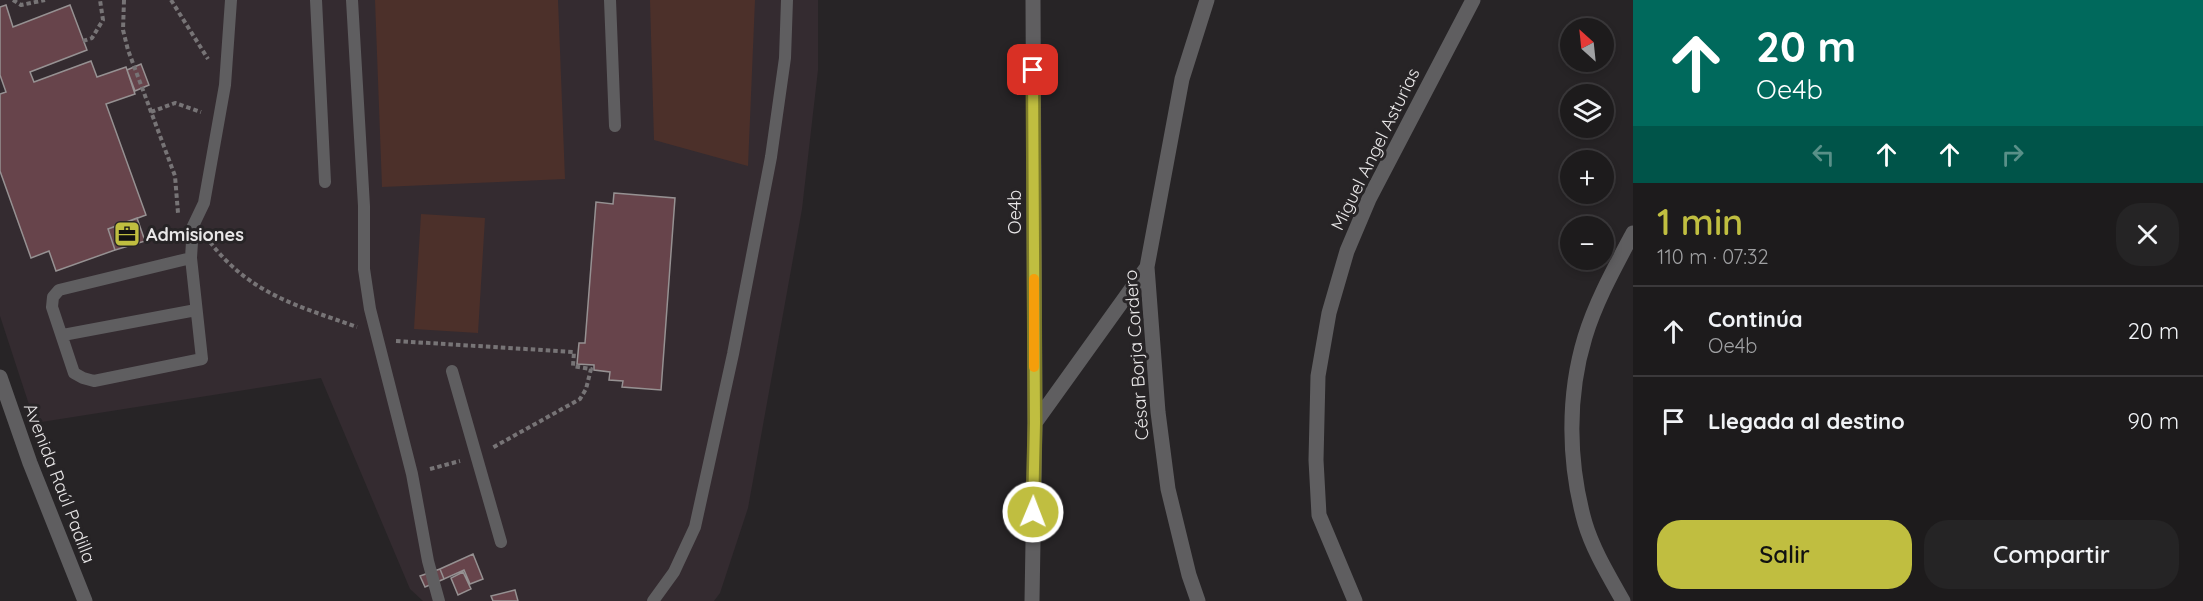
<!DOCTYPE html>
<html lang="es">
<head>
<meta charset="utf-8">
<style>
  body { margin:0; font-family:Quicksand,sans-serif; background:#252425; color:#f1f3f6; height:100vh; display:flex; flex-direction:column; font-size:22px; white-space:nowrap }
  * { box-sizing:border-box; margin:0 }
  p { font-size:20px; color:#a0a1a3 }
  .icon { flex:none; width:33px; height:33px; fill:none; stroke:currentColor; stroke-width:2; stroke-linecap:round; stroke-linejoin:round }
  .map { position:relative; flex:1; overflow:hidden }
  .side { display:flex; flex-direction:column; background:#1d1b1c; width:570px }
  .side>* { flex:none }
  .banner { background:#00695c; color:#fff; overflow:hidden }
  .needle { width:39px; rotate:333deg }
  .fabs { position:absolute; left:1560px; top:18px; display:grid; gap:12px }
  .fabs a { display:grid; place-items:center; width:54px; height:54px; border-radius:50%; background:#1d1b1c; box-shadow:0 3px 9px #0003,0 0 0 2px #3b393b; font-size:30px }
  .pin { position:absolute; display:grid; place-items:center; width:51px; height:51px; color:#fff; margin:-26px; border-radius:12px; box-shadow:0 3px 9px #0006 }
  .me { position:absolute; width:66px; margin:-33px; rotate:1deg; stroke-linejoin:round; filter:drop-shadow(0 0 4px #0008) }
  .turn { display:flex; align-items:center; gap:21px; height:126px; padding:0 24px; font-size:27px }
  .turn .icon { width:78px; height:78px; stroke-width:2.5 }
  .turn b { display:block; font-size:42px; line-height:51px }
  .lanes { display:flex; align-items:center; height:57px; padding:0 24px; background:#0003; justify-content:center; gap:30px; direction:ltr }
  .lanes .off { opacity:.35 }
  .round { display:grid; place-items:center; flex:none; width:63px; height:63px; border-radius:24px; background:#252425 }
  .overview { display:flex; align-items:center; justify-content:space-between; height:102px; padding:0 24px }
  h1 { font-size:36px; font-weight:600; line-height:45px; color:#c0be40 }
  .cta { display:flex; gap:12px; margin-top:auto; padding:12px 24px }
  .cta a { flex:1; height:69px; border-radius:24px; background:#c0be40; color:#111; font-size:24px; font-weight:600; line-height:69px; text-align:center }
  .cta a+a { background:#252425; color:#f1f3f6 }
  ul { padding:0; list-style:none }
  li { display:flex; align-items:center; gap:18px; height:90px; padding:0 24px; border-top:2px solid #3b393b }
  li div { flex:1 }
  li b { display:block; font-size:22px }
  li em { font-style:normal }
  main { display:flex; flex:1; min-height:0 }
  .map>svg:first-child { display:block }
  .built { fill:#342b30 }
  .green { fill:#4c302a }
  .building { fill:#67444b; stroke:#969192; stroke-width:1.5 }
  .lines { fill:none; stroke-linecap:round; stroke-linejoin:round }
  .path { stroke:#777476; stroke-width:4; stroke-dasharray:4.5 3; stroke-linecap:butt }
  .service { stroke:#5f5e60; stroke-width:12 }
  .minor { stroke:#5f5e60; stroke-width:15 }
  .route-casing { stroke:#7d7c2a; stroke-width:15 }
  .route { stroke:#c0be40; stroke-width:10 }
  .slow { stroke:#f59e0b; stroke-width:10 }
  .labels { text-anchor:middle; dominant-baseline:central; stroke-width:6; stroke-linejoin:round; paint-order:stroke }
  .street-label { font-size:18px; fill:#e9e7e8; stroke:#272426 }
  .poi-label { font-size:18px; font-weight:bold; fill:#e9e7e8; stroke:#272426; text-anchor:start }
</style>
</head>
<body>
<main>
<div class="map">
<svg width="1633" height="601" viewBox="0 0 1633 601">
  <rect width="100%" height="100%" fill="#272426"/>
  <path class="built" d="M0,0H818V70L802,209L748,508L720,593L714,601H423L410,589L321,378L35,423L0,316Z"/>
  <path class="green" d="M375,0H558L565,179L382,187Z
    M650,0H755L748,166L654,140Z
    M421,214L485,218L478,333L414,329Z"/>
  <path class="building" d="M6,5L13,27L70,5L87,50L30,72L34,82L91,61L97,77L126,67L135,94L106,104L146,215L108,229L115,250L56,271L49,251L31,258L0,171V94L6,92L0,75V7Z
    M141,64L149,85L135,91L127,70Z
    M614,193L675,198L661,390L622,387L623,381L609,380L610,372L594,370V365L577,364L579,343H585L596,202L613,204Z
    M137,218L145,241L115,250L108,229Z
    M473,554L483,579L470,584L464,570L444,579L440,569Z
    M440,569L444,579L425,587L420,576Z
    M463,572L471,589L458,595L451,578Z
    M515,590L518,601H493L491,596Z"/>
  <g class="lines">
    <path class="path" d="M13,0L21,5L45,0
      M124,0L123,30L128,50L175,176L178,213
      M171,0L208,59
      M83,41L92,38L103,20L100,0
      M151,112L175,103L201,112
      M210,242C250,294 298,306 357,327
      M396,341L574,352L573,366L591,369L586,389L580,399L492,448
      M430,469L460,461"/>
    <path class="service" d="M316,0L325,182
      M352,0L364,206V269L370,309L412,474L428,561L439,601
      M610,0L615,126
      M191,258L59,290L53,297L52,307L74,373L83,378L94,381L202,359L191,258L193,226L204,203L225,85L231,0
      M63,335L196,310
      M452,371L501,542
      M653,601L674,572L695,527L733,354L771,157L785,58L787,0"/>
    <path class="minor" d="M0,377L30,463L85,601
      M1035,423L1147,267
      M1032,601L1035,423L1033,0
      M1198,601L1189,575L1168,489L1158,412L1147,267L1182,79L1207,0
      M1355,601L1319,515L1316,460L1318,376L1329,313L1347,251L1369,199L1473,0
      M1623,601C1609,576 1593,550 1585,523C1568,463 1567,396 1585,337C1596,301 1615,267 1633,233"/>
  </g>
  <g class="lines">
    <defs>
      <path id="route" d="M1033,512L1035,423L1033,70"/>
    </defs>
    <use href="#route" class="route-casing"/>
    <use href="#route" class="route"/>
    <path class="slow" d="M1034,279V367"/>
  </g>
  <defs>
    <symbol id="office-square" viewBox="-11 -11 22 22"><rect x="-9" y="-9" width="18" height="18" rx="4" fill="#c0be40" stroke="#272426"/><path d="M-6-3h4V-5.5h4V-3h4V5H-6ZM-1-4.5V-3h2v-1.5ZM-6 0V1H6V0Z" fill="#111"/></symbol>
  </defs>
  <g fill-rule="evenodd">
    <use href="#office-square" x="112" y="219" width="30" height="30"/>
  </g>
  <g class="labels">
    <g class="street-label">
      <text transform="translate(1375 149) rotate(-64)">Miguel Angel Asturias</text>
      <text transform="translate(1014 212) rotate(-90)">Oe4b</text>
      <text transform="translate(1136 355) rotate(-94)">César Borja Cordero</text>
      <text transform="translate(60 483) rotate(69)">Avenida Raúl Padilla</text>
    </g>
    <g class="poi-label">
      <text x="146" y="234">Admisiones</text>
    </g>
  </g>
</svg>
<div class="fabs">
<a><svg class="needle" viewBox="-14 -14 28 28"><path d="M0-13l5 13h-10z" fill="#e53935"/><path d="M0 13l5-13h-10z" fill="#a0a1a3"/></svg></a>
<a><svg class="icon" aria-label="layers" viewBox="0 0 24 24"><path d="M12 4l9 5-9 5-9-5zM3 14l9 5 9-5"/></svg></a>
<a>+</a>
<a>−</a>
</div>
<div class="pin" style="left:1033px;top:70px;background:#d93025"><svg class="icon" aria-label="arrive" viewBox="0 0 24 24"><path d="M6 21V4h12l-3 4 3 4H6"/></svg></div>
<svg class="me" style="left:1033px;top:512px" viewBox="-20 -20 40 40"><circle r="17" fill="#c0be40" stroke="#fff" stroke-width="3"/><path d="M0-11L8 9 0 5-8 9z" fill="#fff"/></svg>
</div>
<section class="side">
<div class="banner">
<div class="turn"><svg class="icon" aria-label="ahead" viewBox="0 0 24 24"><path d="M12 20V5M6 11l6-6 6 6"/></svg><div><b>20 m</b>Oe4b</div></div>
<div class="lanes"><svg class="icon off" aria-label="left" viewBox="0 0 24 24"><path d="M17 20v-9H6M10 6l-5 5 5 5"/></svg><svg class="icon" aria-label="ahead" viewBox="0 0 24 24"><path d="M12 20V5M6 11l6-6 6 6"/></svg><svg class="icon" aria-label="ahead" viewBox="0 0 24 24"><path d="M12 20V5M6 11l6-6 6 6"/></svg><svg class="icon off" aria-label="right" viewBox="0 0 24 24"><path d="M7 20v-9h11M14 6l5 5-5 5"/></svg></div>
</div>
<div class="overview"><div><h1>1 min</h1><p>110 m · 07:32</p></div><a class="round"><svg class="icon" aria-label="close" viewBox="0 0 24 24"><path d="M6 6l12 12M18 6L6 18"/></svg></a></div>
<ul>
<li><svg class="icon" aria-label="ahead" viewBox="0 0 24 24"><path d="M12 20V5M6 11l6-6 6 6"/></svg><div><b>Continúa</b><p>Oe4b</p></div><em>20 m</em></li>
<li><svg class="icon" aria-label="arrive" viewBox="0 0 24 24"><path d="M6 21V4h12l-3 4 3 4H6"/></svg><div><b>Llegada al destino</b></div><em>90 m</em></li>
</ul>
<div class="cta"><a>Salir</a><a>Compartir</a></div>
</section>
</main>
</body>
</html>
